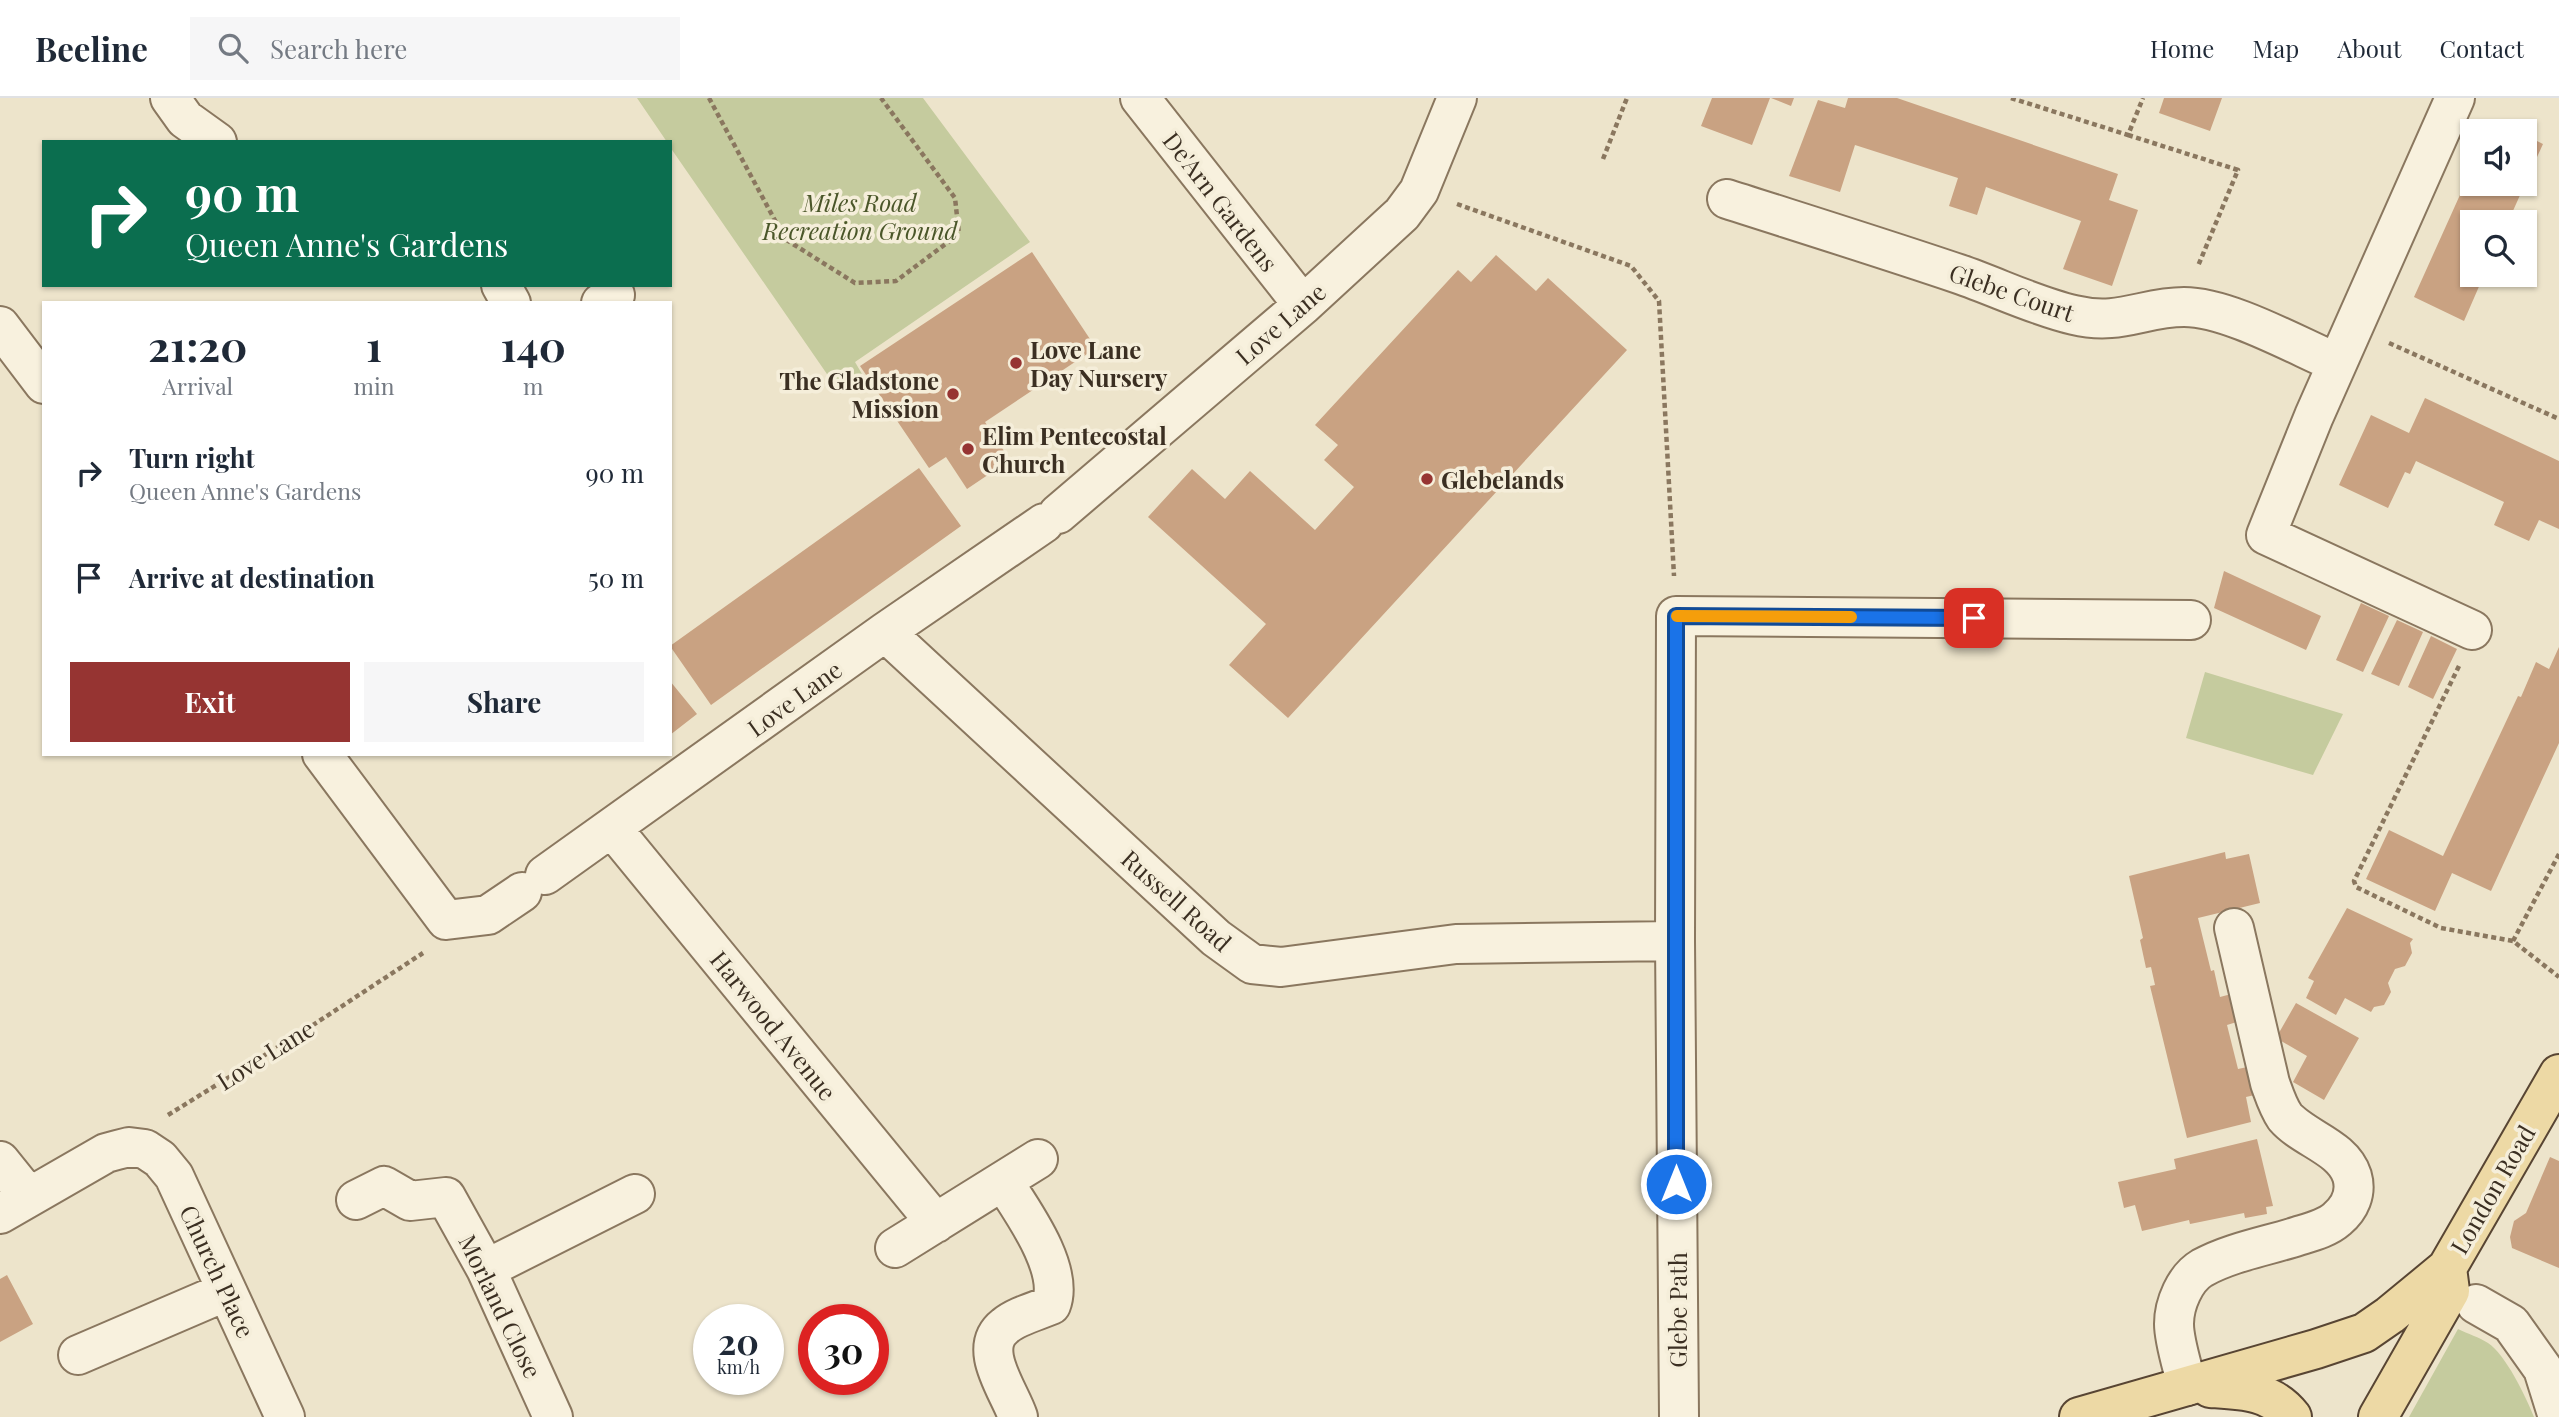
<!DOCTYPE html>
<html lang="en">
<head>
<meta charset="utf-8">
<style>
  body { margin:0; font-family:"Playfair Display",serif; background:#f6f6f7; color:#1f2937; height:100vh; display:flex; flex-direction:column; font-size:26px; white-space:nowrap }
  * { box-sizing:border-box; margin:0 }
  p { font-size:23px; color:#747a83 }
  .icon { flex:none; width:38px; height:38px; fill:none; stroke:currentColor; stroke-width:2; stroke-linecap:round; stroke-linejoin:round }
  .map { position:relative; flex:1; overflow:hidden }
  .drawer { position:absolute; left:42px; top:203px; width:630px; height:455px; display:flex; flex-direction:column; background:#fff; border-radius:0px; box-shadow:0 2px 5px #0004 }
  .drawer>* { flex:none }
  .guide { position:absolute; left:42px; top:42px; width:630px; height:147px; border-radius:0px; box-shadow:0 2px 5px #0004; background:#0b6e4f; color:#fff; overflow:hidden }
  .tools { position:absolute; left:2460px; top:21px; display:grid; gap:14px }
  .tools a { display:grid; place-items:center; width:77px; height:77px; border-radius:0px; background:#fff; box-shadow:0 2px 5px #0004; font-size:35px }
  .speed { position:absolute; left:693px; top:1206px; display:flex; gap:14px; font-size:35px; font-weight:700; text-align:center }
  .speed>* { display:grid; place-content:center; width:91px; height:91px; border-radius:50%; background:#fff; box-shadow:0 2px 5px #0004; line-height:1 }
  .speed small { font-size:18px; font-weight:400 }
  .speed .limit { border:10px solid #d22; background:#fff; color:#111 }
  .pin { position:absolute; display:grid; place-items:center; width:60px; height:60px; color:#fff; margin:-30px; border-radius:14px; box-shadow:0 4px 10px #0006 }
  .me { position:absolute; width:77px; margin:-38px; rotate:0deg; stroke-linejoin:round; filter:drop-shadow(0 0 5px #0008) }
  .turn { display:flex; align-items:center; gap:24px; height:147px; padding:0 28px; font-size:32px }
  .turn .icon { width:91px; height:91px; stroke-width:2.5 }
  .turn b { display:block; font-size:49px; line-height:60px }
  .eta { display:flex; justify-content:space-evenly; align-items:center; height:119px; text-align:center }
  .eta b { font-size:42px; font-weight:700; line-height:49px }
  .primary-button { display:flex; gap:14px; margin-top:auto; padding:14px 28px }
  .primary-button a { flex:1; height:80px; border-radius:0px; background:#963432; color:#fff; font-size:28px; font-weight:700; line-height:80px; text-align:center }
  .primary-button a+a { background:#f6f6f7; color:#1f2937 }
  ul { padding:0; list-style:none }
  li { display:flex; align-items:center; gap:21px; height:105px; padding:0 28px }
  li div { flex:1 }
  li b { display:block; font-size:26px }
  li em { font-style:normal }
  header { display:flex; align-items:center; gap:42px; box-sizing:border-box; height:98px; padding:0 35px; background:#fff; border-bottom:2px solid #e0e1e3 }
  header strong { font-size:33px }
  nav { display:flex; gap:38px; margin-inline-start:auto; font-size:24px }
  .search { width:490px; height:63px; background:#f6f6f7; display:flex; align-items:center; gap:18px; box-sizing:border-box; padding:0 24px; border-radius:0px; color:#747a83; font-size:26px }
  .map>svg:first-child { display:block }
  .green { fill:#c5cb9e }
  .building { fill:#c9a282 }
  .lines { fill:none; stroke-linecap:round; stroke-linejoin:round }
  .minor-casing { stroke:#8a775f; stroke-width:42 }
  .major-casing { stroke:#584533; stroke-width:42 }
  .path { stroke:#8a775f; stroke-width:4.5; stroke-dasharray:5 3.5; stroke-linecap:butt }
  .minor { stroke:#f8f1de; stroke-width:38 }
  .major { stroke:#edd9a5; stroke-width:38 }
  .route-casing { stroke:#114b97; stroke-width:18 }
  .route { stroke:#1a73e8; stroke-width:12 }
  .slow { stroke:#f59e0b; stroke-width:12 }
  .poi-dot { fill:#963432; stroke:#f5eeda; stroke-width:2.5 }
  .labels { text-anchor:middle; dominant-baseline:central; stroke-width:7; stroke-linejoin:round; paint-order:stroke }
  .street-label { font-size:24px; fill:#3b2f22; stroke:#f5eeda }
  .park-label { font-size:24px; font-style:italic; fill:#4a5629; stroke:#f5eeda }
  .poi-label { font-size:24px; font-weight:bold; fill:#3b2f22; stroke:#f5eeda; text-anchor:start }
</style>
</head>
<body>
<header>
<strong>Beeline</strong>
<div class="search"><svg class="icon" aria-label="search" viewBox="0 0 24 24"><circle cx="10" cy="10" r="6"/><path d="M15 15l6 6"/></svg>Search here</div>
<nav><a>Home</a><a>Map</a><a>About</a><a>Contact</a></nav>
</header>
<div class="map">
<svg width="2559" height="1319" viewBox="0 0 2559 1319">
  <rect width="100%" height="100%" fill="#ede4cb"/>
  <path class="green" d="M637,0H923L1030,144L855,264L862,276L838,292L670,49V44H667Z
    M2205,574L2343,616L2313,677L2186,640Z
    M2458,1231C2468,1236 2479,1239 2488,1245C2506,1257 2526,1299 2534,1319H2409Z"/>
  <path class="building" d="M1712,0H1770L1752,47L1701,28Z
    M1771,0H1794L1791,8Z
    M1848,0H1897L2118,76L2109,102L2138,112L2112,188L2063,171L2081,123L1986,89L1977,117L1949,108L1958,80L1855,47L1840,94L1789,78L1818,2L1845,10Z
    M2164,0H2222L2210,33L2159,15Z
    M2493,22L2517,33H2488Z
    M2525,37L2543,46L2525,85Z
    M2473,68V86H2525L2508,124H2473V177H2484L2464,223L2414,199Z
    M1032,154L1096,250L985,324L1010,362L967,391L946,359L929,370L860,268Z
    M1496,157L1536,193L1548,180L1627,252L1288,620L1229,567L1266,526L1148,419L1192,371L1225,401L1250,373L1315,432L1354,389L1324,362L1338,347L1315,327L1458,172L1471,184Z
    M2425,300L2559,363V431L2539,422L2529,443L2494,427L2504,404L2416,363L2410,376L2405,374L2388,410L2339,387L2371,317L2409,335Z
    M919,370L961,428L711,607L670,548Z
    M2224,473L2321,518L2306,552L2214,510Z
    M2361,505L2389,518L2363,574L2336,562Z
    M2397,522L2423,534L2399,588L2371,576Z
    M2431,538L2457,551L2433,601L2408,589Z
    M2559,549V645L2491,793L2452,775L2435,813L2366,781L2389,732L2443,758L2518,598L2521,599L2536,564L2549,571Z
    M670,583L697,616L670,637Z
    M2225,754L2226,761L2249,756L2260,805L2198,820L2211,873L2214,872L2220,899L2235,895L2240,923L2227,927L2238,971L2252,968L2259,996L2246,999L2251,1024L2187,1040L2150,888L2155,887L2151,869L2146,870L2140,842L2143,840L2129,778Z
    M2347,810L2413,841L2410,845L2412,855L2405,868L2395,871L2388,885L2391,894L2384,907L2374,909L2371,914L2345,900L2336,917L2306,900L2314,883L2308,880Z
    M2296,905L2359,940L2324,1002L2293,984L2307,958L2276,940Z
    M2257,1041L2273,1108L2266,1109L2267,1116L2245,1120L2244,1115L2190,1126L2189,1122L2142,1133L2135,1107L2124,1110L2118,1084L2176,1071L2174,1061Z
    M2550,1059L2559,1063V1170L2512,1150L2510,1139L2514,1123L2526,1115Z
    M7,1177L33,1226L0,1244V1181Z"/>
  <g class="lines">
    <defs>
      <path id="minor" d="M170,0L185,21L217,44
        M1140,0L1303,207
        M2455,0L2314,318L2266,437L2472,532
        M1727,101C1805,126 1882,150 1959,176C1997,189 2035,208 2074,217C2120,228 2143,209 2184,209C2228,209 2295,247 2337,265
        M501,187L511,205
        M601,205L615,197
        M0,228L44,286
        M1058,416L1303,207L1402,116L1419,93L1457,0
        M885,534L1216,840L1252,866L1281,869L1456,846L1675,843
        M322,656L446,822L488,817L522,794
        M612,730L936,1125
        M545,777L885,534L1044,425
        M0,1063L29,1099
        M1003,1083C1022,1113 1065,1171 1051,1207C1037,1213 1017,1218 1005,1228C976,1251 1009,1292 1018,1319
        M356,1102L384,1088L410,1103L446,1099L486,1171L553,1319
        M0,1116L106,1055L117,1052L129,1049L145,1051L160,1061L174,1078L285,1319
        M895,1150L1038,1061
        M486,1171L635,1096
        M2476,1206L2511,1226L2543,1271L2558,1319
        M78,1257L227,1193
        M2187,1288C2183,1270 2174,1244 2174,1226C2174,1206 2185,1180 2202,1170C2231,1154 2267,1148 2298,1138C2311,1134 2327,1130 2337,1121C2350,1110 2357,1095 2352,1078C2343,1049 2304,1041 2285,1019C2278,1009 2274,996 2270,985L2234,830
        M1679,1319L1675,843L1676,518L2191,522"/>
      <path id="major" d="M2210,1290C2242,1292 2271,1292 2292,1319
        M2079,1319L2316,1251L2364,1235L2390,1217L2447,1170
        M2378,1319L2450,1193L2447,1170L2559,976"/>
    </defs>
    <use href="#minor" class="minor-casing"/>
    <use href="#major" class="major-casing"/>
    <path class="path" d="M709,0L785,141L855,185L896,183L959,136L955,100L881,0
      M2011,0L2128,37L2143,0
      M2128,37L2238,72L2198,168
      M1603,61L1627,0
      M1457,106L1631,168L1659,203L1674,478
      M2389,245L2559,321
      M2459,568L2354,783L2356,789L2441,830L2513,843L2559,879
      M2513,843L2559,756
      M168,1017L310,929L423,855"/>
    <use href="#minor" class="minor"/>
    <use href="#major" class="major"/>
  </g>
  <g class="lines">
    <defs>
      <path id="route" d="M1676,1086V518L1974,520"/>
    </defs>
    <use href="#route" class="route-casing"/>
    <use href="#route" class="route"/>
    <path class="slow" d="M1677,518L1851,519"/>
  </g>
  <g class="poi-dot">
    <circle cx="1016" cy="265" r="7"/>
    <circle cx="953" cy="296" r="7"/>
    <circle cx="968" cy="351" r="7"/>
    <circle cx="1427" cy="381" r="7"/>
  </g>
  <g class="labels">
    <g class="street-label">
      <text transform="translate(1221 103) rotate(52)">De'Arn Gardens</text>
      <text transform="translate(2012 194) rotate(19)">Glebe Court</text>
      <text transform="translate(1280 225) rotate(-41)">Love Lane</text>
      <text transform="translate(794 600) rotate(-36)">Love Lane</text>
      <text transform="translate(1177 802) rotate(42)">Russell Road</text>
      <text transform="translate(774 927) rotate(51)">Harwood Avenue</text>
      <text transform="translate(265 956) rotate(-32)">Love Lane</text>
      <text transform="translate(2492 1091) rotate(-60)">London Road</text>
      <text transform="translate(218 1173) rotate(65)">Church Place</text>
      <text transform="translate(501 1208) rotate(64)">Morland Close</text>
      <text transform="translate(1677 1212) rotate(-90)">Glebe Path</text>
    </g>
    <g class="park-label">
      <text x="860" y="104">Miles Road<tspan x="860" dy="28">Recreation Ground</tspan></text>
    </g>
    <g class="poi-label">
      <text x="1030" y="251">Love Lane<tspan x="1030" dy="28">Day Nursery</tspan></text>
      <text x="939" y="282" text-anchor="end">The Gladstone<tspan x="939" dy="28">Mission</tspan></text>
      <text x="982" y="337">Elim Pentecostal<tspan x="982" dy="28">Church</tspan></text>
      <text x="1441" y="381">Glebelands</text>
    </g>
  </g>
</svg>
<div class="tools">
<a><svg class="icon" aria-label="sound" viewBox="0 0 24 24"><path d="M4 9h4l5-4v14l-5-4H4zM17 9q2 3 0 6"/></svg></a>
<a><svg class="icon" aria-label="search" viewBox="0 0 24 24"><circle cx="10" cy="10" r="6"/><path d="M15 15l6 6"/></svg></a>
</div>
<div class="speed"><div>20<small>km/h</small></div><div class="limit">30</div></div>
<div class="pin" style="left:1974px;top:520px;background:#d93025"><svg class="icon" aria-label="arrive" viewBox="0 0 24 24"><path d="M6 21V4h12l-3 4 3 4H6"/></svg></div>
<svg class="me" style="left:1676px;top:1086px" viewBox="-20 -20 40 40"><circle r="17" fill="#1a73e8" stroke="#fff" stroke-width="3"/><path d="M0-11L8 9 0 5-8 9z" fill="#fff"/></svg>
<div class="guide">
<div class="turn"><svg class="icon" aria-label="right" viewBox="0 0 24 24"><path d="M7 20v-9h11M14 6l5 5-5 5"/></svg><div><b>90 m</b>Queen Anne's Gardens</div></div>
</div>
<section class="drawer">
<div class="eta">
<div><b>21:20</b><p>Arrival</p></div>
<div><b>1</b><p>min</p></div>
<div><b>140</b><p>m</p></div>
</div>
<ul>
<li><svg class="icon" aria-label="right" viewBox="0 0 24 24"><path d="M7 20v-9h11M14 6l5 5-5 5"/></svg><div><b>Turn right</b><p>Queen Anne's Gardens</p></div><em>90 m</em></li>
<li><svg class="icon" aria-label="arrive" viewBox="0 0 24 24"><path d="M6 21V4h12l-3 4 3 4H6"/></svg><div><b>Arrive at destination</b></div><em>50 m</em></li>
</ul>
<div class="primary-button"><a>Exit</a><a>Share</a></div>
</section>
</div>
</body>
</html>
